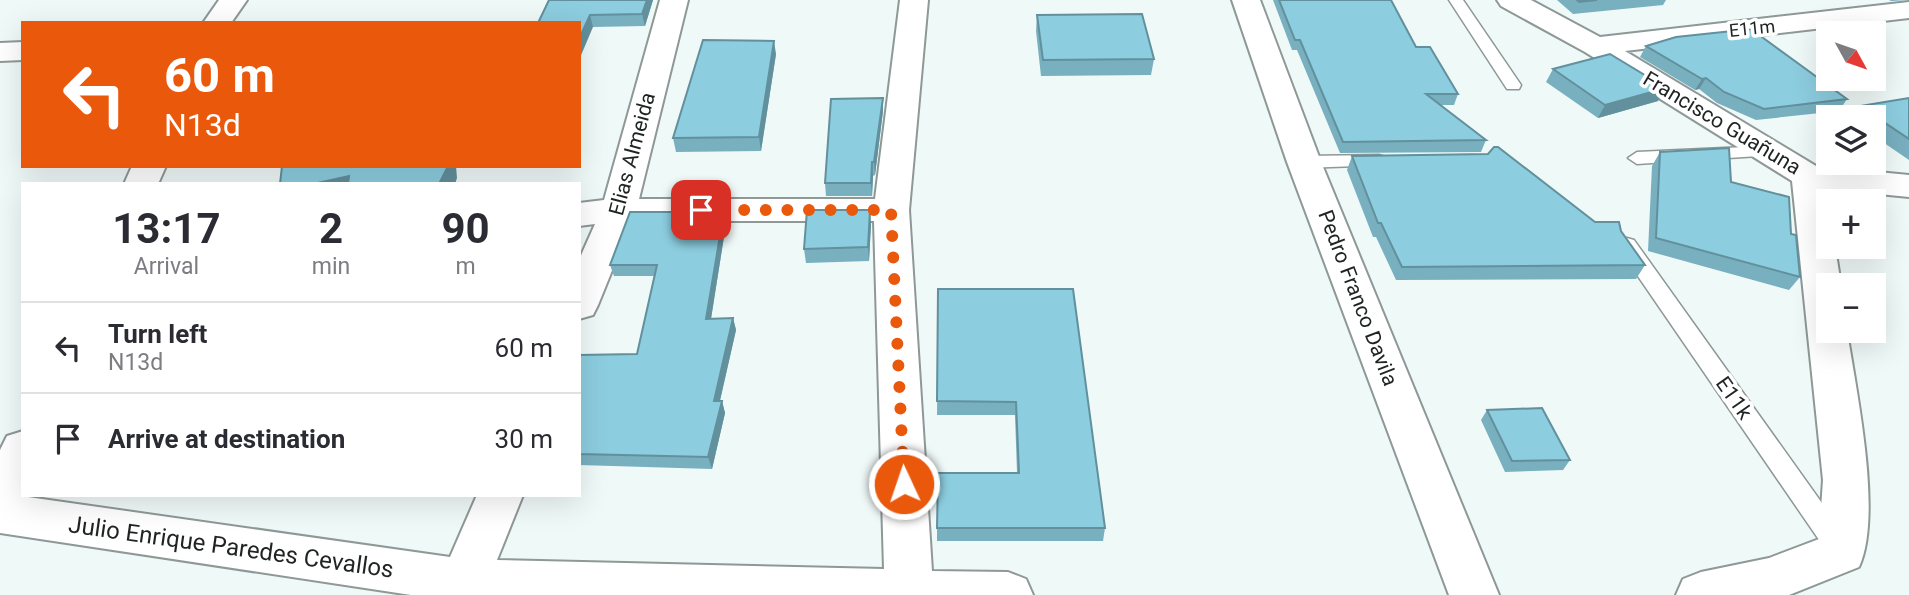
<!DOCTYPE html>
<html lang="en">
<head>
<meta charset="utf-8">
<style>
  body { margin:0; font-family:Roboto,sans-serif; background:#f2f2f3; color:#2b2b33; height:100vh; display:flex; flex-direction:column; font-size:26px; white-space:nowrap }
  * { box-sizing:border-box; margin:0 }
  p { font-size:23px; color:#7c7c81 }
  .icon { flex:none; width:38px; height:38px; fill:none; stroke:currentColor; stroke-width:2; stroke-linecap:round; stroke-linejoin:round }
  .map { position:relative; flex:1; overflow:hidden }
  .panel { position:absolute; left:21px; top:182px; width:560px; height:315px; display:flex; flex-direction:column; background:#fff; border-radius:0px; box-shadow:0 7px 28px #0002 }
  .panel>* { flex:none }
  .hud { position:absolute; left:21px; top:21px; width:560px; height:147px; border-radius:0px; box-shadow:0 7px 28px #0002; background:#ea580c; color:#fff; overflow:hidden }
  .needle { width:46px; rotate:130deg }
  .buttons { position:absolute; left:1816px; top:21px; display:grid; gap:14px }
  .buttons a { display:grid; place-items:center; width:70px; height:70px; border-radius:0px; background:#fff; box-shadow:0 7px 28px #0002; font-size:35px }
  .pin { position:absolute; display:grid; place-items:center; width:60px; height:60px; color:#fff; margin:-30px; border-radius:14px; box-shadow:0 4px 10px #0006 }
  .me { position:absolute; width:77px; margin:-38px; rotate:357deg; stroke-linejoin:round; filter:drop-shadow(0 0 5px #0008) }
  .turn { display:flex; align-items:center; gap:24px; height:147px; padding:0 28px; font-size:32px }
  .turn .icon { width:91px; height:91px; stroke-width:2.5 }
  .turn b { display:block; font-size:49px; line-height:60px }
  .eta { display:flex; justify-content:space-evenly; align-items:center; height:119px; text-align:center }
  .eta b { font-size:42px; font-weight:700; line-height:49px }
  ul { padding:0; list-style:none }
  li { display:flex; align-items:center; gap:21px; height:91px; padding:0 28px; border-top:2px solid #e1e1e2 }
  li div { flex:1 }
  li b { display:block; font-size:26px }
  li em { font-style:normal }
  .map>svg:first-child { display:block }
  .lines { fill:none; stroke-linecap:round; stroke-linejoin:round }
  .service-casing { stroke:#8e9897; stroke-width:3 }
  .minor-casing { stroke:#8e9897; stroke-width:4 }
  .service { fill:#fff; fill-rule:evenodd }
  .minor { fill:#fff; fill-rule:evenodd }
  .wall { fill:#78b0c0 }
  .shaded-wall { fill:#62909c }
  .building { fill:#8ccddf; stroke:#62909c; stroke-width:2 }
  .route { stroke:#ea580c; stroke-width:12; stroke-dasharray:0 21.6 }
  .labels { text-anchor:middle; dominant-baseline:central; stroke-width:7; stroke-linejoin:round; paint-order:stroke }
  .far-street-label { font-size:18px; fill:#1f2322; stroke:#fff }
  .street-label { font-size:21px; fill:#1f2322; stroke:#fff }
  .near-street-label { font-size:24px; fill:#1f2322; stroke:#fff }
</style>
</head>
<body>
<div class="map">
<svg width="1909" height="595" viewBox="0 0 1909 595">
  <rect width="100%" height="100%" fill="#eff9f8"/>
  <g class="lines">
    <defs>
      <path id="service" d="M1449,0H1463L1521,85L1519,89H1507Z
        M1768,146L1774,147L1777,151L1774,155L1637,164L1628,158L1637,152Z
        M1379,155L1385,157L1388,161L1385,165L1304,168L1295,162L1304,156Z
        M1627,238L1634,240L1844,534L1848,542L1844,550L1835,553L1826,550L1620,250L1617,245L1620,240Z"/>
      <path id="minor" d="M219,0H247L231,23H203Z
        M660,0H688L639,199H875L900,0H928L909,210L932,571L1008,572L1026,579L1033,595H411L0,533V450L7,436L23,431L21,496L450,557L477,495H523L497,560L884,569L874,221H632L598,305L593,315L579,319V260L595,224L579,226V203L604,200Z
        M1232,0H1260L1321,162L1499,595H1449L1287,162Z
        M1497,0H1531L1600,37L1909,2V18L1625,51L1816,166L1909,175V197L1827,189L1829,247H1835L1841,285H1829V331H1847C1856,390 1883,515 1859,567L1789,595H1676L1683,579L1701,572L1769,558L1819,539L1823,480L1792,181L1585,52L1501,6Z
        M23,42V60L0,61V43Z
        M132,166H166L158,184H124Z"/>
    </defs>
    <use href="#service" class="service-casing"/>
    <use href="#minor" class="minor-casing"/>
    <use href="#service" class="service"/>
    <use href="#minor" class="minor"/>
  </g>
  <path class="wall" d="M653,0L645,26L593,27L538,23Z
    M1273,0H1391L1416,47L1458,94L1454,105H1440L1486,140L1481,152L1340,153L1297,50H1292Z
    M1557,0H1666L1663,5L1573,14Z
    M1889,0H1909L1891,1Z
    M1037,15L1154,59L1151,75L1041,76L1036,31Z
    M1646,46L1847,99L1839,111L1756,120L1717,103L1699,89L1695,90L1640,57Z
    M776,54L761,151L676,152L673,138Z
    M1553,69L1658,101L1598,118L1546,82Z
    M883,98V111L875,175L873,176L872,196H826L825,183Z
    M1909,98V160L1874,136V117H1852L1860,106Z
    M1660,152L1731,182L1791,234L1800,277L1789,290L1648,251L1652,166Z
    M1352,156L1595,222L1621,231L1645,265L1636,279L1396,280L1376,237H1373L1347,170Z
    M726,224L711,319L733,318L736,330L720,401H722L725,413L712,469L579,465V355L637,354L654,276H614L610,265Z
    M871,224L869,261L806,263L804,249Z
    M938,289L1105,528L1103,541H937V528L1017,473L1015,415H937Z
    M1487,410L1570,460L1563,470L1505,472L1481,420Z"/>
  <path class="shaded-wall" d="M647,0H653L645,26L642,14Z
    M590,15L593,27L579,60V39Z
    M774,41L776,54L761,151L759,137Z
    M1706,78L1699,89L1695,90L1702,79Z
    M1666,88L1658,101L1598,118L1605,105Z
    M883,98V111L875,175L874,162Z
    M872,162L873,176L872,196L871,183Z
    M448,166H456L457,178L455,184H439Z
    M349,176L353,184H313Z
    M870,210L871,224L869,261L868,247Z
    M724,212L726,224L709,331L706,319Z
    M733,318L736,330L717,413L714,401Z
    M722,401L725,413L712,469L708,457Z"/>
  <path class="building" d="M549,0H647L642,14L590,15L579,39V23H538Z
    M1279,0H1391L1416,47H1430L1458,94H1426L1486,140L1343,142L1300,40H1295Z
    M1577,0H1597L1579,2Z
    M1142,14L1154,59L1043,60L1037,15Z
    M1751,29L1847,99L1764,109L1724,92L1706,78L1702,79L1646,46L1676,37Z
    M703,40L774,41L759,137L673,138Z
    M1610,54L1666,88L1605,105L1553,69Z
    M883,98L874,162H872L871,183H825L831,99Z
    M1909,98V139L1860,106Z
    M1494,147H1498L1595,222H1619L1621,231L1645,265L1402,267L1381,223H1378L1352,156L1488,154Z
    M1729,148L1731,182L1789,197L1791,234L1796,235L1800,277L1656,238L1660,152Z
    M282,166H448L439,184H348L349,176L313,184H280Z
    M807,210H870L868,247L804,249Z
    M630,212H724L706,319L733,318L714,401H722L708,457L579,454V355L637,354L657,265H610Z
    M938,289H1073L1105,528H937L938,473H1019L1016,402L937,401Z
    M1542,408L1570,460L1512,461L1487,410Z"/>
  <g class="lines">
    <path class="route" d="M701,210H891L904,484"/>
  </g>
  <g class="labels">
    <g class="far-street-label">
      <text transform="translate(1752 28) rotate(-6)">E11m</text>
    </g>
    <g class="street-label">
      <text transform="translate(1722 123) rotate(31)">Francisco Guañuna</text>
      <text transform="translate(632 154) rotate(-75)">Elias Almeida</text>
      <text transform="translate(1358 298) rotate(69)">Pedro Franco Davila</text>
      <text transform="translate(1734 398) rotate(55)">E11k</text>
    </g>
    <g class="near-street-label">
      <text transform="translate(231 547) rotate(8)">Julio Enrique Paredes Cevallos</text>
    </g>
  </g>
</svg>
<div class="buttons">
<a><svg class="needle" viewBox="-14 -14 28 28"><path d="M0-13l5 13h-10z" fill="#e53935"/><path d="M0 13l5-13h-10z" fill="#7c7c81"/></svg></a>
<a><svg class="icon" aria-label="layers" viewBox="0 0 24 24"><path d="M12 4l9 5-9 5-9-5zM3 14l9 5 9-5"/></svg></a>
<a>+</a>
<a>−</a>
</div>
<div class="pin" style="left:701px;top:210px;background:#d93025"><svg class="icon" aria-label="arrive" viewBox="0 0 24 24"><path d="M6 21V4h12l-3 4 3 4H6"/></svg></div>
<svg class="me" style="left:904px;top:484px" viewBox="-20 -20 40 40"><circle r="17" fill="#ea580c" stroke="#fff" stroke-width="3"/><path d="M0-11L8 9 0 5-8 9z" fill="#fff"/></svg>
<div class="hud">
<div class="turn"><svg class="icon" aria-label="left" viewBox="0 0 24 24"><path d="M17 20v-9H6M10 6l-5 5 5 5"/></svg><div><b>60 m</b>N13d</div></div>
</div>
<section class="panel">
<div class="eta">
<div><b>13:17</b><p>Arrival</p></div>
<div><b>2</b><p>min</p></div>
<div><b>90</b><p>m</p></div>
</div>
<ul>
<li><svg class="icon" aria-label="left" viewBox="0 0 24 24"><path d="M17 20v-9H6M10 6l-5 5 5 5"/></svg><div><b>Turn left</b><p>N13d</p></div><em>60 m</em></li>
<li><svg class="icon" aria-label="arrive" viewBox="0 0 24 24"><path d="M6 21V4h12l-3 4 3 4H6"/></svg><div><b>Arrive at destination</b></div><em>30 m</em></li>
</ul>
</section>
</div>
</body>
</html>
